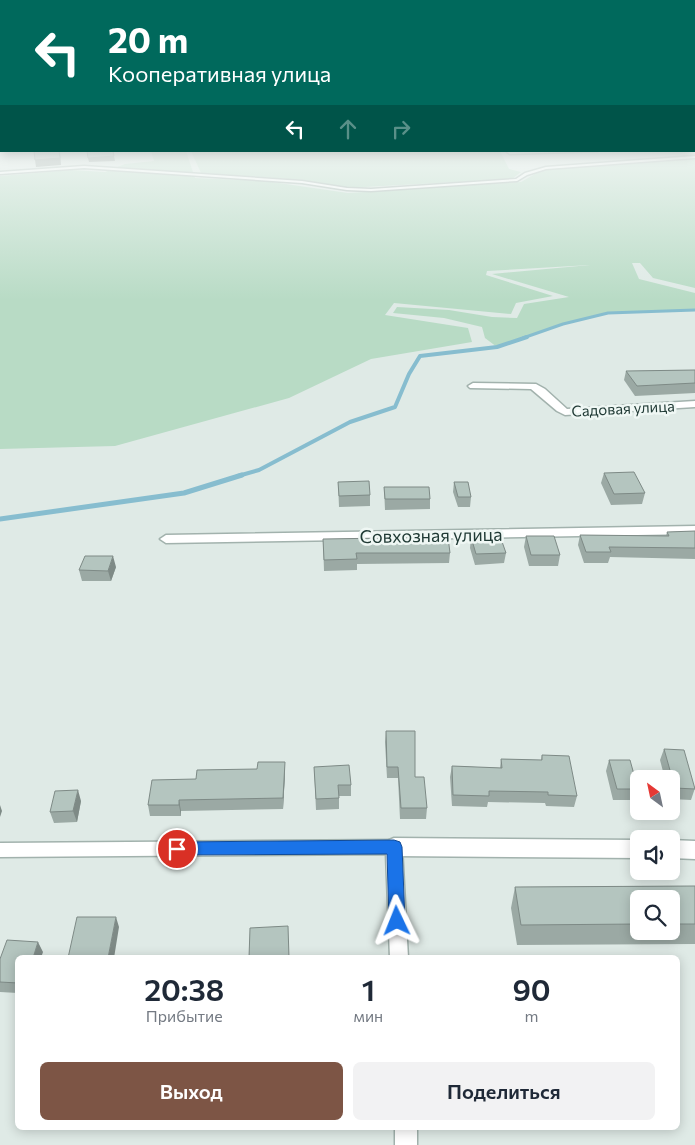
<!DOCTYPE html>
<html lang="ru">
<head>
<meta charset="utf-8">
<style>
  body { margin:0; font-family:Commissioner,sans-serif; background:#f2f2f3; color:#1f2937; height:100vh; display:flex; flex-direction:column; font-size:19px; white-space:nowrap }
  * { box-sizing:border-box; margin:0 }
  p { font-size:16px; color:#747a83 }
  .icon { flex:none; width:28px; height:28px; fill:none; stroke:currentColor; stroke-width:2; stroke-linecap:round; stroke-linejoin:round }
  .map { position:relative; flex:1; overflow:hidden }
  .sheet { position:absolute; left:15px; top:955px; width:665px; height:175px; display:flex; flex-direction:column; background:#fff; border-radius:8px; box-shadow:0 2px 12px #0003 }
  .sheet>* { flex:none }
  .hud { position:absolute; left:0px; top:0px; width:695px; height:152px; box-shadow:0 2px 12px #0003; background:#00695c; color:#fff; overflow:hidden }
  .needle { width:32px; rotate:327deg }
  .buttons { position:absolute; left:630px; top:770px; display:grid; gap:10px }
  .buttons a { display:grid; place-items:center; width:50px; height:50px; border-radius:8px; background:#fff; box-shadow:0 2px 12px #0003; font-size:25px }
  .pin { position:absolute; display:grid; place-items:center; width:42px; height:42px; color:#fff; margin:-21px; border:2px solid #fff; border-radius:50%; box-shadow:0 1px 5px #0007 }
  .me { position:absolute; width:55px; margin:-28px; rotate:358deg; stroke-linejoin:round; filter:drop-shadow(0 0 4px #0008) }
  .turn { display:flex; align-items:center; gap:18px; height:105px; padding:0 25px; font-size:22px }
  .turn .icon { width:65px; height:65px; stroke-width:2.5 }
  .turn b { display:block; font-size:35px; line-height:42px }
  .lanes { display:flex; align-items:center; height:48px; padding:0 25px; background:#0003; justify-content:center; gap:25px; direction:ltr }
  .lanes .off { opacity:.35 }
  .eta { display:flex; justify-content:space-evenly; align-items:center; height:85px; text-align:center }
  .eta b { font-size:30px; font-weight:600; line-height:35px }
  .button { display:flex; gap:10px; margin-top:auto; padding:10px 25px }
  .button a { flex:1; height:58px; border-radius:8px; background:#7d5545; color:#fff; font-size:20px; font-weight:600; line-height:58px; text-align:center }
  .button a+a { background:#f2f2f3; color:#1f2937 }
  .map>svg:first-child { display:block }
  .green { fill:#b8dbc5 }
  .lines { fill:none; stroke-linecap:round; stroke-linejoin:round }
  .stream-far2 { stroke:#87bdcf; stroke-width:3 }
  .stream-far1 { stroke:#87bdcf; stroke-width:4 }
  .stream { stroke:#87bdcf; stroke-width:5 }
  .service-casing { stroke:#a2b2ad; stroke-width:3 }
  .minor-casing { stroke:#a2b2ad; stroke-width:3 }
  .tertiary-casing { stroke:#a2b2ad; stroke-width:3 }
  .service { fill:#fff; fill-rule:evenodd }
  .minor { fill:#fff; fill-rule:evenodd }
  .tertiary { fill:#fff; fill-rule:evenodd }
  .wall { fill:#9ba9a4; fill-rule:evenodd }
  .shaded-wall { fill:#7e8a86 }
  .building { fill:#b4c5bf; stroke:#7e8a86 }
  .route { fill:#1a73e8; stroke:#114b97 }
  .labels { text-anchor:middle; dominant-baseline:central; stroke-width:5; stroke-linejoin:round; paint-order:stroke }
  .far-street-label { font-size:15px; fill:#203a35; stroke:#eff7f4 }
  .street-label { font-size:18px; fill:#203a35; stroke:#eff7f4 }
</style>
</head>
<body>
<div class="map">
<svg width="695" height="1145" viewBox="0 0 695 1145">
  <rect width="100%" height="100%" fill="#dfeae6"/>
  <path class="green" d="M151,151H186L195,178L265,181L348,193L521,182L540,171L551,169L695,159V288L653,278L640,263H632L639,279L695,293V310L608,313L562,324L497,347L485,338L482,327L444,318L393,313L397,307L449,310L492,317L517,318L524,304L569,297L492,274L590,265L487,271L486,275L553,296L516,303L511,314L394,303L385,315L468,328L472,342L371,359L289,398L115,446L0,449V176L71,170L105,172L125,164L154,161Z
    M191,151H500L509,169L521,172L512,179L347,188L304,180L201,173Z"/>
  <g class="lines">
    <path class="stream-far2" d="M523,338L563,324L608,313L695,310"/>
    <path class="stream-far1" d="M238,476L259,470L350,422L395,407L409,374L420,356L497,347L527,337"/>
    <path class="stream" d="M0,519L184,493L242,475"/>
    <defs>
      <path id="service" d="M695,156V158L546,169L527,175L517,181L371,191L347,190L302,183L84,168L0,174V172L84,166L302,181L347,188L371,189L516,179L525,173L546,167Z"/>
      <path id="minor" d="M598,151L510,154L507,152L508,151Z
        M473,383L536,384L545,389L567,409L695,401V407L565,415L557,411L531,389L470,388L468,386Z
        M695,526V534L166,543L160,539L166,535Z
        M394,840L400,842L402,847L408,958H390L386,854L0,857V843Z
        M395,1128H417V1145H395Z"/>
      <path id="tertiary" d="M394,838L639,840V858L394,856L387,853L384,847L387,841Z
        M671,840L695,841V859L671,858Z"/>
    </defs>
    <use href="#service" class="service-casing"/>
    <use href="#minor" class="minor-casing"/>
    <use href="#tertiary" class="tertiary-casing"/>
    <use href="#service" class="service"/>
    <use href="#minor" class="minor"/>
    <use href="#tertiary" class="tertiary"/>
  </g>
  <path class="wall" d="M695,370V393L635,396L624,380L626,371Z
    M604,473L645,493L642,504L611,505L601,483Z
    M338,482L370,495V506L339,507Z
    M454,482L471,497L470,507H458L453,492Z
    M384,487L430,499V509L385,510Z
    M695,531V559L610,557L608,563H584L578,545L580,535L666,536L667,532Z
    M526,536L560,555L558,566H529L524,547Z
    M471,537L506,553L504,563L475,565L470,548Z
    M323,539L450,553L449,563L357,564V570L324,571Z
    M116,567L111,581H82L79,570Z
    M386,731L415,777L427,808L426,819H400L398,778H387L385,742Z
    M664,749L695,788L691,800L671,799V779H665L660,760Z
    M542,755L577,796L574,807L546,806L545,803L488,802L487,807L452,806L450,777L452,766L500,768L501,759L541,760Z
    M609,760L638,789L634,800H613L606,771Z
    M314,767L351,785V796H339V809L316,810Z
    M285,773L283,809L181,811V816H150L148,805L196,779Z
    M81,801L77,822L54,823L50,812Z
    M695,886V944L517,945L511,908L515,887ZM639,899H671V931H639Z
    M43,952L18,958V993L0,992V959Z"/>
  <path class="shaded-wall" d="M60,151L61,165L36,167L35,160Z
    M114,156L115,161L89,162L88,158Z
    M113,556L116,567L111,581L108,571Z
    M285,762V773L283,809V798Z
    M78,790L81,801L77,822L73,811Z
    M179,800L181,811V816L179,805Z
    M0,805L2,811L0,817Z
    M116,917L119,927L114,958H108Z
    M38,942L43,952L41,958H33Z"/>
  <path class="building" d="M34,151H59L60,158L35,160Z
    M87,151H113L114,156L88,158Z
    M695,370V383L637,386L626,371Z
    M634,472L645,493L614,494L604,473Z
    M369,481L370,495L339,496L338,482Z
    M454,482H468L471,497H458Z
    M384,487H429L430,499H385Z
    M695,531V548L609,547L611,552H586L580,535L669,536L667,532Z
    M500,536L506,553L476,554L471,537Z
    M526,536H554L560,555H531Z
    M448,537L450,553H356L357,559L324,560L323,539Z
    M85,556H113L108,571L79,570Z
    M386,731H415V777H424L427,808H401L398,767H387Z
    M664,749L684,750L695,789L675,788Z
    M542,755L569,756L577,796L548,795V792L489,791V796L453,795L452,766L502,768L501,759L542,760Z
    M609,760H630L638,789H617Z
    M258,762H285L283,798L179,800V805H148L152,780L196,779L197,770L257,769Z
    M349,765L351,785H338L339,798L316,799L314,767Z
    M78,790L73,811L50,812L55,791Z
    M695,886V924H671V899H639V924L521,925L515,887Z
    M77,917H116L108,958H68Z
    M288,926L289,958H249L250,928Z
    M7,940L38,942L33,958H18V983L0,982V959Z"/>
  <linearGradient id="sky" x2="0" y2="1"><stop stop-color="#81b8de"/><stop offset="0.47" stop-color="#f1f6f4"/><stop offset="1" stop-color="#f1f6f4" stop-opacity="0"/></linearGradient>
  <rect width="695" height="300" fill="url(#sky)"/>
  <path class="route" d="M394,840L400,842L402,847L405,921L403,926L397,928L391,926L389,921L387,854L177,855L172,854L170,849L172,844L177,842Z"/>
  <g class="labels">
    <g class="far-street-label">
      <text transform="translate(623 408) rotate(-3)">Садовая улица</text>
    </g>
    <g class="street-label">
      <text transform="translate(431 535) rotate(-1)">Совхозная улица</text>
    </g>
  </g>
</svg>
<div class="buttons">
<a><svg class="needle" viewBox="-14 -14 28 28"><path d="M0-13l5 13h-10z" fill="#e53935"/><path d="M0 13l5-13h-10z" fill="#747a83"/></svg></a>
<a><svg class="icon" aria-label="sound" viewBox="0 0 24 24"><path d="M4 9h4l5-4v14l-5-4H4zM17 9q2 3 0 6"/></svg></a>
<a><svg class="icon" aria-label="search" viewBox="0 0 24 24"><circle cx="10" cy="10" r="6"/><path d="M15 15l6 6"/></svg></a>
</div>
<div class="pin" style="left:177px;top:849px;background:#d93025"><svg class="icon" aria-label="arrive" viewBox="0 0 24 24"><path d="M6 21V4h12l-3 4 3 4H6"/></svg></div>
<svg class="me" style="left:397px;top:921px" viewBox="-20 -20 40 40"><path d="M0-17L14 15 0 8-14 15z" fill="#1a73e8" stroke="#fff" stroke-width="4"/></svg>
<div class="hud">
<div class="turn"><svg class="icon" aria-label="left" viewBox="0 0 24 24"><path d="M17 20v-9H6M10 6l-5 5 5 5"/></svg><div><b>20 m</b>Кооперативная улица</div></div>
<div class="lanes"><svg class="icon" aria-label="left" viewBox="0 0 24 24"><path d="M17 20v-9H6M10 6l-5 5 5 5"/></svg><svg class="icon off" aria-label="ahead" viewBox="0 0 24 24"><path d="M12 20V5M6 11l6-6 6 6"/></svg><svg class="icon off" aria-label="right" viewBox="0 0 24 24"><path d="M7 20v-9h11M14 6l5 5-5 5"/></svg></div>
</div>
<section class="sheet">
<div class="eta">
<div><b>20:38</b><p>Прибытие</p></div>
<div><b>1</b><p>мин</p></div>
<div><b>90</b><p>m</p></div>
</div>
<div class="button"><a>Выход</a><a>Поделиться</a></div>
</section>
</div>
</body>
</html>
